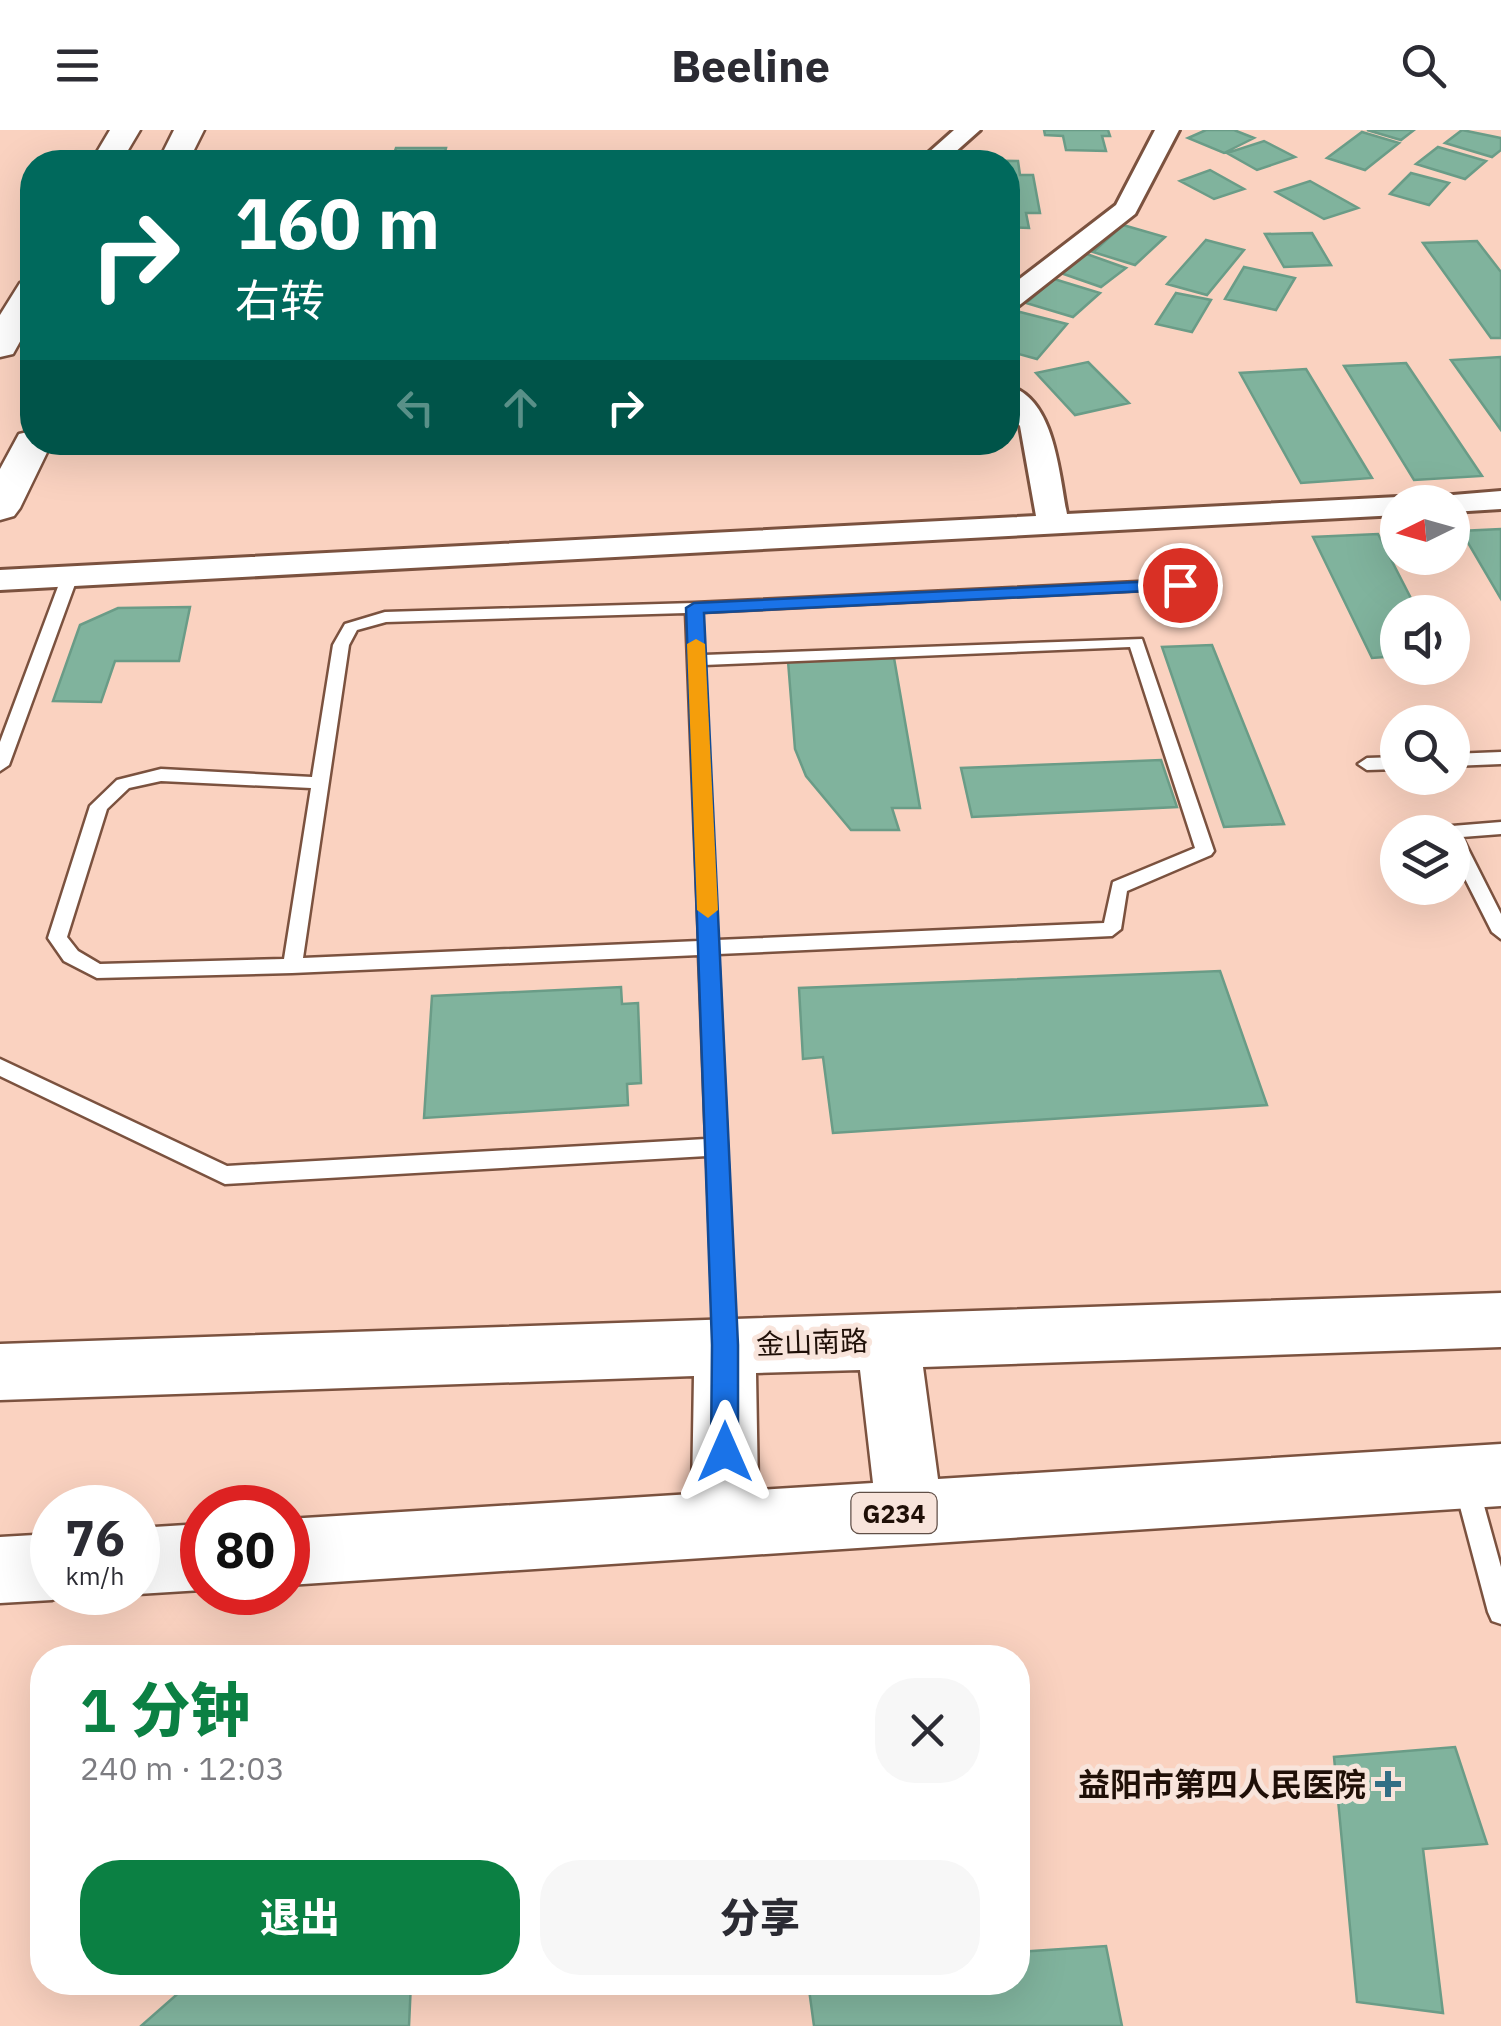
<!DOCTYPE html>
<html lang="zh">
<head>
<meta charset="utf-8">
<style>
  body { margin:0; font-family:"IBM Plex Sans","Noto Sans SC",sans-serif; background:#f7f7f7; color:#2b2b33; height:100vh; display:flex; flex-direction:column; font-size:38px; white-space:nowrap }
  * { box-sizing:border-box; margin:0 }
  p { font-size:32px; color:#7c7c81 }
  .icon { flex:none; width:55px; height:55px; fill:none; stroke:currentColor; stroke-width:2; stroke-linecap:round; stroke-linejoin:round }
  .map { position:relative; flex:1; overflow:hidden }
  .details { position:absolute; left:30px; top:1515px; width:1000px; height:350px; display:flex; flex-direction:column; background:#fff; border-radius:40px; box-shadow:0 10px 40px #0002 }
  .details>* { flex:none }
  .guide { position:absolute; left:20px; top:20px; width:1000px; height:305px; border-radius:40px; box-shadow:0 10px 40px #0002; background:#00695c; color:#fff; overflow:hidden }
  .needle { width:65px; rotate:265deg }
  .controls { position:absolute; left:1380px; top:355px; display:grid; gap:20px }
  .controls a { display:grid; place-items:center; width:90px; height:90px; border-radius:50%; background:#fff; box-shadow:0 10px 40px #0002; font-size:50px }
  .speed { position:absolute; left:30px; top:1355px; display:flex; gap:20px; font-size:50px; font-weight:700; text-align:center }
  .speed>* { display:grid; place-content:center; width:130px; height:130px; border-radius:50%; background:#fff; box-shadow:0 10px 40px #0002; line-height:1 }
  .speed small { font-size:25px; font-weight:400 }
  .speed .limit { border:15px solid #d22; background:#fff; color:#111 }
  .pin { position:absolute; display:grid; place-items:center; width:85px; height:85px; color:#fff; margin:-42px; border:5px solid #fff; border-radius:50%; box-shadow:0 2px 10px #0007 }
  .me { position:absolute; width:110px; margin:-55px; rotate:0deg; stroke-linejoin:round; filter:drop-shadow(0 0 8px #0008) }
  .turn { display:flex; align-items:center; gap:35px; height:210px; padding:0 50px; font-size:45px }
  .turn .icon { width:130px; height:130px; stroke-width:2.5 }
  .turn b { display:block; font-size:70px; line-height:85px }
  .lanes { display:flex; align-items:center; height:95px; padding:0 50px; background:#0003; justify-content:center; gap:50px; direction:ltr }
  .lanes .off { opacity:.35 }
  .round { display:grid; place-items:center; flex:none; width:105px; height:105px; border-radius:40px; background:#f7f7f7 }
  .headline { display:flex; align-items:center; justify-content:space-between; height:170px; padding:0 50px }
  h1 { font-size:60px; font-weight:800; line-height:75px; color:#0b8043 }
  .action { display:flex; gap:20px; margin-top:auto; padding:20px 50px }
  .action a { flex:1; height:115px; border-radius:40px; background:#0b8043; color:#fff; font-size:40px; font-weight:800; line-height:115px; text-align:center }
  .action a+a { background:#f7f7f7; color:#2b2b33 }
  header { display:flex; justify-content:space-between; align-items:center; height:130px; padding:0 50px; background:#fff; font-size:45px; font-weight:800 }
  .map>svg:first-child { display:block }
  .building { fill:#80b39d; stroke:#6a9c87; stroke-width:2.5 }
  .lines { fill:none; stroke-linecap:round; stroke-linejoin:round }
  .lane-casing { stroke:#7b523f; stroke-width:5 }
  .street-casing { stroke:#7b523f; stroke-width:6 }
  .primary-casing { stroke:#7b523f; stroke-width:5 }
  .highway-casing { stroke:#7b523f; stroke-width:5 }
  .lane { fill:#fff; fill-rule:evenodd }
  .street { fill:#fff; fill-rule:evenodd }
  .primary { fill:#fff; fill-rule:evenodd }
  .highway { fill:#fff; fill-rule:evenodd }
  .route { fill:#1a73e8; stroke:#114b97; stroke-width:2.5 }
  .slow { fill:#f59e0b }
  .poi-dot { fill:#326f85; stroke:#f8e4db; stroke-width:4 }
  .labels { text-anchor:middle; dominant-baseline:central; stroke-width:10; stroke-linejoin:round; paint-order:stroke }
  .shield { fill:#f8e4db; stroke:#604f47; stroke-width:2.5 }
  .shield-label { font-size:25px; font-weight:bold; fill:#1f0f07 }
  .street-label { font-size:28px; fill:#1f0f07; stroke:#f8e4db }
  .near-poi-label { font-size:32px; font-weight:bold; fill:#1f0f07; stroke:#f8e4db; text-anchor:end }
</style>
</head>
<body>
<header><svg class="icon" aria-label="menu" viewBox="0 0 24 24"><path d="M4 6h16M4 12h16M4 18h16"/></svg>Beeline<svg class="icon" aria-label="search" viewBox="0 0 24 24"><circle cx="10" cy="10" r="6"/><path d="M15 15l6 6"/></svg></header>
<div class="map">
<svg width="1501" height="1896" viewBox="0 0 1501 1896">
  <rect width="100%" height="100%" fill="#fad2c0"/>
  <path class="building" d="M1044,0H1108L1110,6H1102L1106,21L1066,20L1063,6L1045,5Z
    M1206,0H1234L1254,8L1224,23L1188,8Z
    M1367,0H1414L1401,10Z
    M1462,0L1501,8V20L1492,27L1445,13Z
    M1362,2L1399,13L1365,40L1327,28Z
    M1264,11L1295,27L1257,40L1227,23Z
    M1438,17L1486,31L1465,49L1416,34Z
    M396,18H446L444,26H493L492,32H391Z
    M958,30L1018,31L1020,45H1033L1040,83H1026L1029,98L1008,97V32Z
    M1210,40L1244,59L1214,69L1180,51Z
    M1411,43L1449,53L1429,75L1390,64Z
    M1310,51L1358,78L1324,89L1276,62Z
    M1123,95L1165,107L1135,135L1093,122Z
    M1312,103L1331,135L1284,137L1265,104Z
    M1206,110L1244,120L1207,165L1167,154Z
    M1477,111L1501,142V208H1491L1423,113Z
    M1084,123L1126,138L1101,157L1058,142Z
    M1244,137L1295,148L1276,180L1225,169Z
    M1054,149L1100,163L1073,187L1026,173Z
    M1176,163L1211,170L1192,202L1156,194Z
    M1020,182L1067,194L1037,229L1008,221V196Z
    M1501,227V300L1451,230Z
    M1088,232L1129,273L1075,285L1036,243Z
    M1406,233L1482,346L1414,350L1344,236Z
    M1306,239L1372,348L1301,353L1240,243Z
    M1501,399V469L1461,401Z
    M1378,404L1418,482H1398V526L1372,528L1313,407Z
    M190,477L179,531H115L101,572L53,571L80,495L118,478Z
    M1212,515L1284,694L1224,697L1162,517Z
    M894,528L920,678H892L899,700H851L806,646L795,619L788,531Z
    M1161,630L1177,677L972,687L961,638Z
    M1220,841L1267,975L833,1003L823,927L803,929L799,858Z
    M621,857L622,874L638,873L641,953L627,954L628,975L424,988L432,866Z
    M1455,1617L1487,1714L1423,1719L1443,1883L1357,1872L1334,1627Z
    M1106,1816L1122,1896H814L808,1852H1018V1822Z
    M191,1852H411L409,1896H141Z"/>
  <g class="lines">
    <defs>
      <path id="lane" d="M70,441L78,446L9,635L0,641V612L62,446Z
        M1180,450L1185,452V458L702,482L704,525L1142,509L1214,721L1211,725L1127,761L1121,799L1112,806L718,824L736,1215L733,1222L725,1225L717,1222L714,1215L707,1026L225,1054L0,946V929L227,1036L706,1009L699,825L292,843L97,848L64,831L48,808L90,676L117,650L161,639L312,647L333,515L345,494L385,482L694,473ZM686,483L699,811L303,828L349,515L357,500L386,492ZM1130,517L1195,718L1113,752L1104,793L717,810L704,535ZM161,651L311,658L284,829L100,834L78,821L67,807L107,679L129,658Z
        M1501,622V634L1452,636V624Z
        M1398,627V639L1367,640L1358,634L1367,628Z
        M1501,692V704L1462,707L1501,784V809L1492,802L1452,723V702H1443L1452,696Z
        M1466,1343L1474,1346L1478,1354L1501,1437V1494L1492,1491L1488,1482L1454,1354L1458,1346Z"/>
      <path id="street" d="M954,0H980L944,32H918Z
        M1155,0H1179L1135,84L1017,177L1008,179V158L1116,75Z
        M1008,256C1055,268 1059,345 1067,384L1398,367L1411,372H1398V385L0,460V440L1036,386L1020,296L1008,282Z
        M1501,361V379L1452,382V372H1437L1441,366Z"/>
      <path id="primary" d="M110,0H140L121,32H91Z
        M174,0H204L188,32H158Z
        M32,150V190L13,224L0,227V185L20,153Z
        M32,301V312H52L20,378L14,386L0,390V339L19,304Z"/>
      <path id="highway" d="M1501,1163V1217L923,1237L938,1349L1501,1314V1376L288,1455V1389L692,1364L694,1246L0,1270V1214ZM860,1240L873,1353L758,1360L756,1243Z
        M202,1394V1460L138,1464L135,1462L138,1398Z
        M52,1404V1462H71L52,1470L0,1473V1407Z"/>
    </defs>
    <use href="#lane" class="lane-casing"/>
    <use href="#street" class="street-casing"/>
    <use href="#primary" class="primary-casing"/>
    <use href="#highway" class="highway-casing"/>
    <use href="#lane" class="lane"/>
    <use href="#street" class="street"/>
    <use href="#primary" class="primary"/>
    <use href="#highway" class="highway"/>
  </g>
  <path class="route" d="M1180,450L1186,452V459L704,483L738,1215V1322L734,1331L725,1335L715,1331L711,1322L712,1215L686,478L694,473Z"/>
  <path class="slow" d="M696,509L705,514L718,780L708,788L697,780L687,514Z"/>
  <path class="poi-dot" d="M1383 1639h10v10h10v10h-10v10h-10v-10h-10v-10h10z"/>
  <g class="labels">
    <rect class="shield" x="851.5" y="1363" width="85" height="40" rx="8"/>
    <g class="shield-label">
      <text x="894" y="1383">G234</text>
    </g>
    <g class="street-label">
      <text transform="translate(812 1212) rotate(-2)">金山南路</text>
    </g>
    <g class="near-poi-label">
      <text x="1366" y="1654">益阳市第四人民医院</text>
    </g>
  </g>
</svg>
<div class="controls">
<a><svg class="needle" viewBox="-14 -14 28 28"><path d="M0-13l5 13h-10z" fill="#e53935"/><path d="M0 13l5-13h-10z" fill="#7c7c81"/></svg></a>
<a><svg class="icon" aria-label="sound" viewBox="0 0 24 24"><path d="M4 9h4l5-4v14l-5-4H4zM17 9q2 3 0 6"/></svg></a>
<a><svg class="icon" aria-label="search" viewBox="0 0 24 24"><circle cx="10" cy="10" r="6"/><path d="M15 15l6 6"/></svg></a>
<a><svg class="icon" aria-label="layers" viewBox="0 0 24 24"><path d="M12 4l9 5-9 5-9-5zM3 14l9 5 9-5"/></svg></a>
</div>
<div class="speed"><div>76<small>km/h</small></div><div class="limit">80</div></div>
<div class="pin" style="left:1180px;top:455px;background:#d93025"><svg class="icon" aria-label="arrive" viewBox="0 0 24 24"><path d="M6 21V4h12l-3 4 3 4H6"/></svg></div>
<svg class="me" style="left:725px;top:1322px" viewBox="-20 -20 40 40"><path d="M0-17L14 15 0 8-14 15z" fill="#1a73e8" stroke="#fff" stroke-width="4"/></svg>
<div class="guide">
<div class="turn"><svg class="icon" aria-label="right" viewBox="0 0 24 24"><path d="M7 20v-9h11M14 6l5 5-5 5"/></svg><div><b>160 m</b>右转</div></div>
<div class="lanes"><svg class="icon off" aria-label="left" viewBox="0 0 24 24"><path d="M17 20v-9H6M10 6l-5 5 5 5"/></svg><svg class="icon off" aria-label="ahead" viewBox="0 0 24 24"><path d="M12 20V5M6 11l6-6 6 6"/></svg><svg class="icon" aria-label="right" viewBox="0 0 24 24"><path d="M7 20v-9h11M14 6l5 5-5 5"/></svg></div>
</div>
<section class="details">
<div class="headline"><div><h1>1 分钟</h1><p>240 m · 12:03</p></div><a class="round"><svg class="icon" aria-label="close" viewBox="0 0 24 24"><path d="M6 6l12 12M18 6L6 18"/></svg></a></div>
<div class="action"><a>退出</a><a>分享</a></div>
</section>
</div>
</body>
</html>
